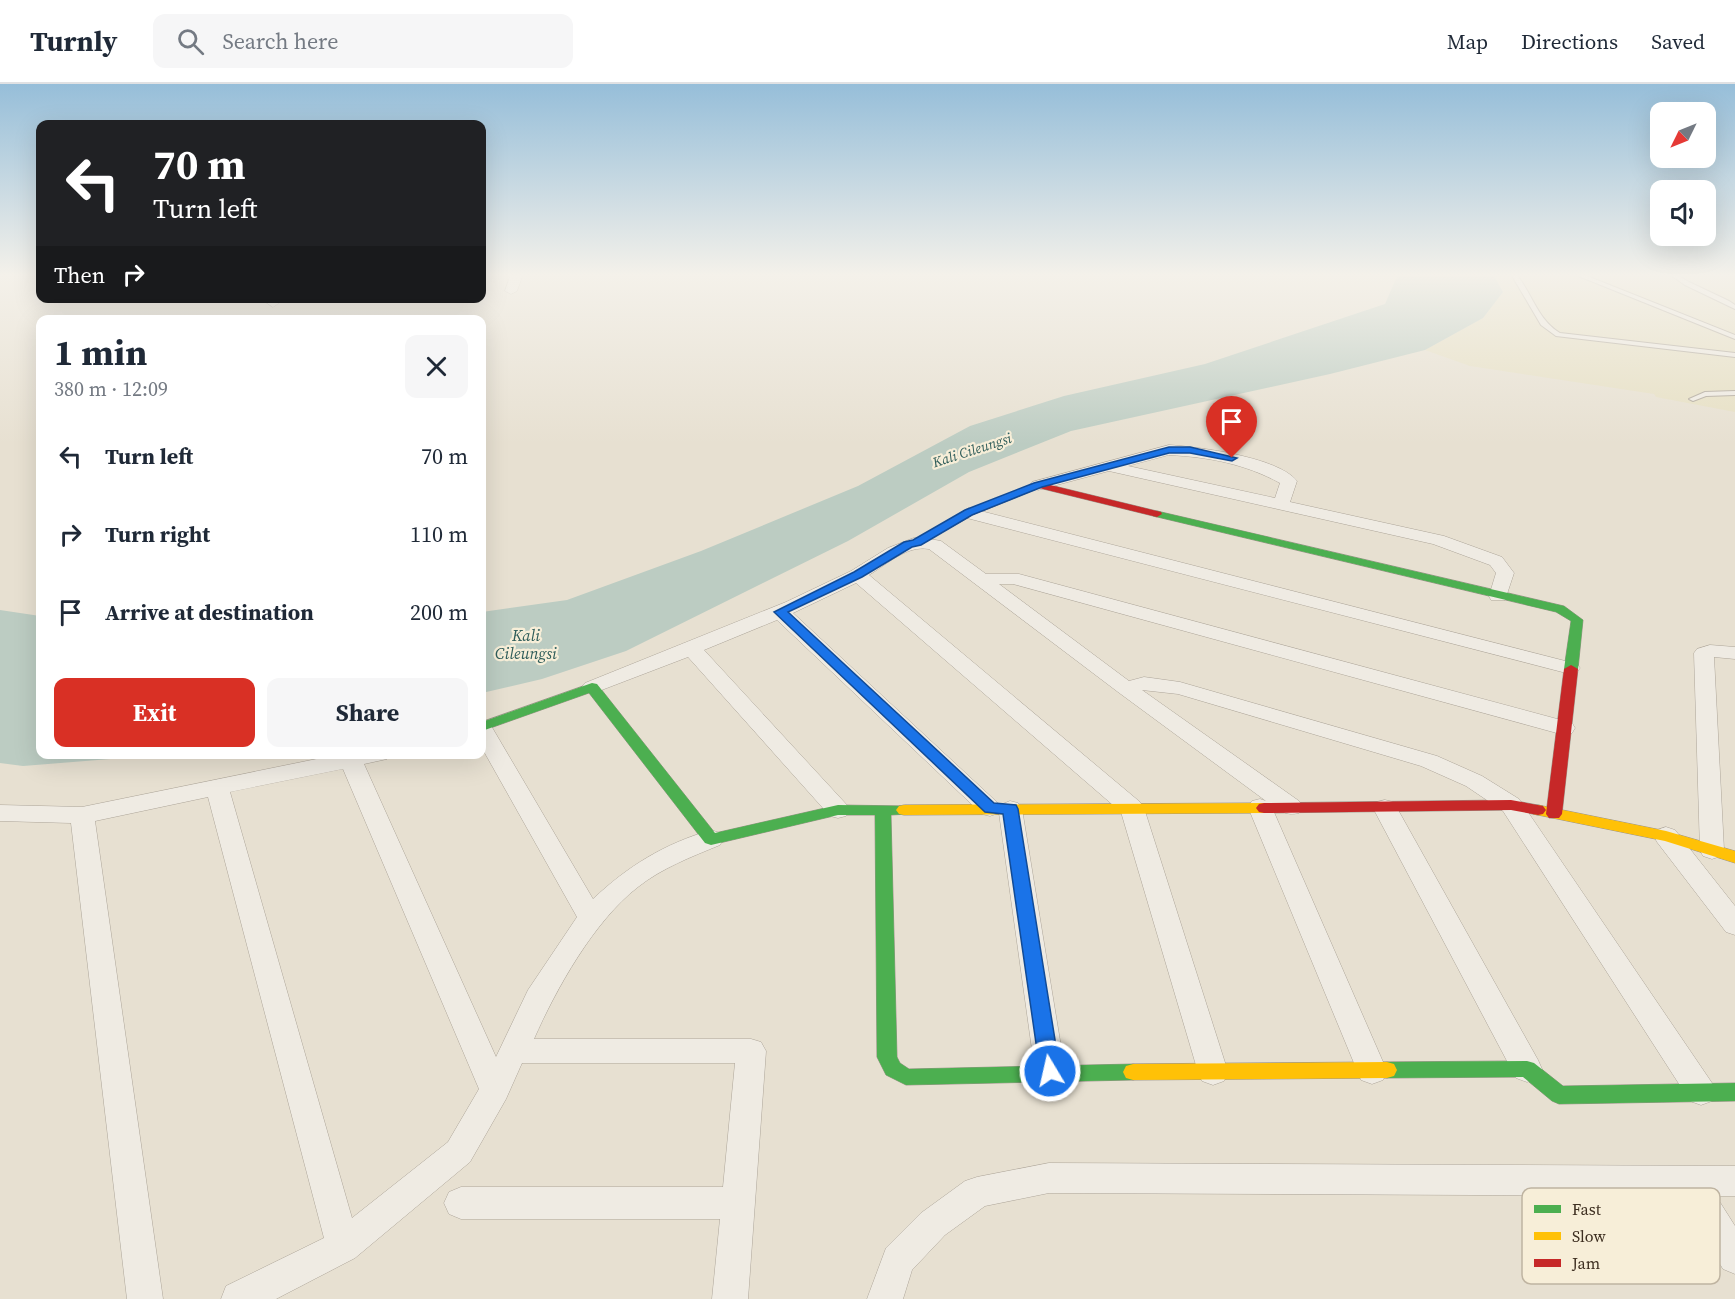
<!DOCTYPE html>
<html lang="en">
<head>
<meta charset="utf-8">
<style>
  body { margin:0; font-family:"Source Serif 4",serif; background:#f6f6f7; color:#1f2937; height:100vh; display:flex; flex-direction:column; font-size:22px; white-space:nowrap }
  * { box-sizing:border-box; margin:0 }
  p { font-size:20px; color:#747a83 }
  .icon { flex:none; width:33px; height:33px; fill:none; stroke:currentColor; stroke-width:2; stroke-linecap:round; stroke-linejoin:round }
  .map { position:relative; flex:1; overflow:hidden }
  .sheet { position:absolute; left:36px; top:231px; width:450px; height:444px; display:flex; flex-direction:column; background:#fff; border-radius:12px; box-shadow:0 6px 24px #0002 }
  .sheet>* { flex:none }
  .banner { position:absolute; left:36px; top:36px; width:450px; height:183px; border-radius:12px; box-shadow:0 6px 24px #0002; background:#202124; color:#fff; overflow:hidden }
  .needle { width:39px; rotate:227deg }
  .tools { position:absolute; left:1650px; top:18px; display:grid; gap:12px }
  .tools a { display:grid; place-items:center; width:66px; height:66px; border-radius:12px; background:#fff; box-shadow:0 6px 24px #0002; font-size:30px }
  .pin { position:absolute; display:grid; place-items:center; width:51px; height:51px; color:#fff; margin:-62px -26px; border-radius:50% 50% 50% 0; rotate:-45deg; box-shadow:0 0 6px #0007 }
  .pin .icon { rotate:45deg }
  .me { position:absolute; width:66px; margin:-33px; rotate:351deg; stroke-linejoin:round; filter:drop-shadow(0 0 4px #0008) }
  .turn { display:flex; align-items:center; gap:21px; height:126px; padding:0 18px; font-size:27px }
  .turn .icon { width:78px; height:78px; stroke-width:2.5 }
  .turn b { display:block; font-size:42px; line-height:51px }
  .then { display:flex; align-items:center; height:57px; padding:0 18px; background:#0003; gap:12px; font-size:22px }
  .round { display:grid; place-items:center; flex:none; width:63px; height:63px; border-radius:12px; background:#f6f6f7 }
  .headline { display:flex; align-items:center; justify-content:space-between; height:102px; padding:0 18px }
  h1 { font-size:36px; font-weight:700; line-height:45px }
  .primary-button { display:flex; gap:12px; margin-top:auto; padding:12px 18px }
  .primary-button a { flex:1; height:69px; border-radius:12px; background:#d93025; color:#fff; font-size:24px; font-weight:700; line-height:69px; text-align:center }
  .primary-button a+a { background:#f6f6f7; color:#1f2937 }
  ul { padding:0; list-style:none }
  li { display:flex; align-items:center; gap:18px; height:78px; padding:0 18px }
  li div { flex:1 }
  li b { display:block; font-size:22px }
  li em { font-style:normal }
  header { display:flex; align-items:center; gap:36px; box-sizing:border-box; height:84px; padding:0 30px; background:#fff; border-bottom:2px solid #e0e1e3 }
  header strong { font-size:28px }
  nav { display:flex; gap:33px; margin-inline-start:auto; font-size:21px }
  .search { width:420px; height:54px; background:#f6f6f7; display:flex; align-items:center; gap:15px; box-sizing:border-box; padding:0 21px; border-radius:12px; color:#747a83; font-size:22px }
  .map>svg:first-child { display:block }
  .farmland { fill:#e6dfc2 }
  .water { fill:#bcccc2 }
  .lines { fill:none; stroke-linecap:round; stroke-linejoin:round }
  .lane-casing { stroke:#ada599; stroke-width:2 }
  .street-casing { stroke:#ada599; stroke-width:1 }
  .fast-casing { stroke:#9c958a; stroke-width:1 }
  .slow-casing { stroke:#9c958a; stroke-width:1 }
  .jam-casing { stroke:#9c958a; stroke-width:1 }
  .lane { fill:#efebe3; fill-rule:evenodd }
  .street { fill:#efebe3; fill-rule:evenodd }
  .fast { fill:#4caf50; fill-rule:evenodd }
  .slow { fill:#ffc107; fill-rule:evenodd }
  .jam { fill:#c62828; fill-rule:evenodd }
  .route { fill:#1a73e8; stroke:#114b97; stroke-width:1.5 }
  .labels { text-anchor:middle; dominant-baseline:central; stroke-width:4.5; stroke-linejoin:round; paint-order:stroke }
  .far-water-label { font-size:14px; font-style:italic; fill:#2f5d5a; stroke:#f7eed8 }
  .water-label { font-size:16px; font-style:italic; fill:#2f5d5a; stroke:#f7eed8 }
  .key { fill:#f7eed8; stroke:#bfb4a1; stroke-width:1.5 }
  .key-label { font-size:16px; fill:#3d2e20 }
</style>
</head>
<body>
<header>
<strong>Turnly</strong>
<div class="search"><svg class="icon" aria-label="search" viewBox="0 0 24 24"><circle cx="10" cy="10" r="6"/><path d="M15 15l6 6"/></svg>Search here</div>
<nav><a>Map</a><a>Directions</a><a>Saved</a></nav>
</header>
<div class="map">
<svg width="1735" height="1215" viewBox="0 0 1735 1215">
  <rect width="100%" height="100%" fill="#e7e0d1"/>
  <path class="farmland" d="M1493,190H1735V328L1656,313L1654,310L1470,282L1425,266L1483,234L1503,208Z"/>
  <path class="water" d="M1398,190H1493L1503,208L1483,234L1425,266L1330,290L1071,347L969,388L848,457L626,567L542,595L482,609V528L567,516L701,467L858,402L970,342L1064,312L1205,280L1385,220Z
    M0,526L40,532V670L160,671L23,682L0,679Z"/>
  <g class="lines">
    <defs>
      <path id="lane" d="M1511,190H1516C1532,209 1537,235 1560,249L1735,269V273L1556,252L1541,241Z
        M1576,190H1582L1735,251V255L1576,191Z
        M1669,190H1675L1689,198L1729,217L1735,221V225L1685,201Z
        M1735,307V311L1706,312L1693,317L1689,315L1705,308Z"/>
      <path id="street" d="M511,190H523L517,207L511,210L505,207Z
        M260,214H274L279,219L273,223Z
        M1169,361C1199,363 1278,373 1297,397L1290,418L1444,452L1502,473L1514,489L1505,516H1491L1489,512L1496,489L1490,481L1433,460L1109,387L1038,406L1030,401L1032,398ZM1169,371C1209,373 1245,380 1280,399L1275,414L1128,382Z
        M969,424L1577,580L1580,584L1577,588L1570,590L963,433L961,429Z
        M914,454H924L941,457L986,490H1019L1572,639L1575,644L1572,649L1564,651L1013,500H999L1129,597L1144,593L1180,598L1437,672L1482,692L1519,715L1712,999L1716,1008L1712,1017L1701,1021L1690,1017L1503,727L1466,702L1421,682L1178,610L1142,606L1299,717L1303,723L1299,729C1286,732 1280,727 1270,719L1387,987L1383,996L1372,1000L1361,996L1248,723L1252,717L1260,715L1266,717L1118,608L929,465C907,461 887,480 869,491L1140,718L1144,724L1228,988L1224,997L1213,1001L1202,997L1198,988L1121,728L856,499L793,529L1000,721L1010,717L1018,719L1022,725L1065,987L1061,996L1050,1000L1039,996L1035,987L999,729L990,732L982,730L777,536L704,566L846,720L850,726L846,732L838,734L830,732L688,573L599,607L592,609L585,607L582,603L585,599L786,518L851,487L888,464Z
        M1710,561L1735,563V575L1714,573L1724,766L1721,772L1712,775L1703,772L1700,766L1694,569L1697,565Z
        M482,638L490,640L493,645L593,815C628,782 664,760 711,746L720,749L723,755L720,761C691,773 662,784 638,803C594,837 556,905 534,955H751L761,958L766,967L748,1215H712L720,1135H461L449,1130L444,1119L449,1108L461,1103H723L735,979H522L506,1015L470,1078L355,1174L276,1215H221L226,1202L324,1154L208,713L95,737L163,1215H127L71,739L0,737V721L82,723L341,670H390L387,675L364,680L496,973L528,906L577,833L482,664ZM343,685L479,1005L448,1058L352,1134L230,708Z
        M1385,716L1393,718L1397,724L1538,976L1542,985L1538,994L1527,998L1516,994L1373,724L1377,718Z
        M1666,743L1675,746L1735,822V851L1726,848L1657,758L1654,752L1657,746Z
        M1049,1079L1735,1082V1112H1716L1735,1142V1190L1723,1185L1679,1112L1049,1109L985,1122L945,1151L912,1186L903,1215H867L886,1164L921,1129L965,1097L977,1093Z"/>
      <path id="fast" d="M1157,427L1564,522L1583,536L1578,585L1571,589L1564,585L1571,537L1556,528L1153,432V428Z
        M592,599L597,600L715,749L838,721L909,722L912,726L909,730L891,731L897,973L900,979L909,985L1133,980L1140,982L1143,988L1140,994L1133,996L906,1001L886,991L877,973L875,731H838L711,761L705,759L589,609L482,647V638Z
        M1527,977L1534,979L1563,1002L1735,999V1017L1559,1020L1552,1017L1523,993L1387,994L1380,992L1377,986L1380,980L1387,978Z"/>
      <path id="slow" d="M1264,719L1269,720L1272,724L1269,728L1264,729L904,731L899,730L896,726L899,722L904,721Z
        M1538,721L1666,747L1735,767V779L1665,757L1533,730L1530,726L1533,722Z
        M1387,978L1394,980L1397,986L1394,992L1387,994L1133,996L1126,994L1123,988L1126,982L1133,980Z"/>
      <path id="jam" d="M1038,398L1161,428L1162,430L1157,433L1039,404L973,431L921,460H913L911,458L965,427Z
        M1571,581L1578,585L1562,730L1559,734H1549L1546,730L1564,585Z
        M1511,716L1543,722L1546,726L1543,730L1538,731L1511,726L1264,729L1259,728L1256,724L1259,720L1264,719Z"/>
    </defs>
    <use href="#lane" class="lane-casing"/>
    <use href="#street" class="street-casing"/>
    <use href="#fast" class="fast-casing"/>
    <use href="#slow" class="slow-casing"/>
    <use href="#jam" class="jam-casing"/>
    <use href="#lane" class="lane"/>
    <use href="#street" class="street"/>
    <use href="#fast" class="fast"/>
    <use href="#slow" class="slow"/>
    <use href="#jam" class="jam"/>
  </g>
  <linearGradient id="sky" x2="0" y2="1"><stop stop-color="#96bed9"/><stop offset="0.53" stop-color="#f4f1ea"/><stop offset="1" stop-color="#f4f1ea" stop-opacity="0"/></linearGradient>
  <rect width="1735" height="360" fill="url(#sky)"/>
  <path class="route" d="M1190,363L1237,374L1232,377L1190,369H1169L1042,403L972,431L921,461L912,463L862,493L788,528L994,719L1016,721L1018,725L1060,987L1057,993L1050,996L1043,993L1040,987L1003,730L985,728L774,528L854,488L904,458L913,456L965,426L1034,399L1169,363Z"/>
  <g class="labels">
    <g class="far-water-label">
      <text transform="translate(972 366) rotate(-18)">Kali Cileungsi</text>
    </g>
    <g class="water-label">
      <text x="526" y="551">Kali<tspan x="526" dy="18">Cileungsi</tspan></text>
    </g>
  </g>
  <rect x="1522" y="1104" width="198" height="96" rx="9" class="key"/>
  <rect x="1534" y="1121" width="27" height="8" fill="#4caf50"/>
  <rect x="1534" y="1148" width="27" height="8" fill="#ffc107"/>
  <rect x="1534" y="1175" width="27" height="8" fill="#c62828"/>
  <g class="key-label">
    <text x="1572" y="1131">Fast</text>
    <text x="1572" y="1158">Slow</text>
    <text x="1572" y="1185">Jam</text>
  </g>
</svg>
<div class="tools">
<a><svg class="needle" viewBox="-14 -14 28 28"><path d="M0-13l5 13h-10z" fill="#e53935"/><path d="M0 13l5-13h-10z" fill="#747a83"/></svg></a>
<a><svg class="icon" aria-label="sound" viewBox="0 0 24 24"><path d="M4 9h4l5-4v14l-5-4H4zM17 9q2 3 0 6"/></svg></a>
</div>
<div class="pin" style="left:1232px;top:374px;background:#d93025"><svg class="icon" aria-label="arrive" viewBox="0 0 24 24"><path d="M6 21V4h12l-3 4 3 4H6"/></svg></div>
<svg class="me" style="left:1050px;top:987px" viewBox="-20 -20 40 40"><circle r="17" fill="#1a73e8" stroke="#fff" stroke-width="3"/><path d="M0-11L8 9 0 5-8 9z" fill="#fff"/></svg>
<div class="banner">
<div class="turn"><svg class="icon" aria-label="left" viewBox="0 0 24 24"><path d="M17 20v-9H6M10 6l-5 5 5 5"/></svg><div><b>70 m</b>Turn left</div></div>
<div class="then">Then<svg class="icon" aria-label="right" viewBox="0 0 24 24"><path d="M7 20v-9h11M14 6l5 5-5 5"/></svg></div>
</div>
<section class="sheet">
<div class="headline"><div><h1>1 min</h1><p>380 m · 12:09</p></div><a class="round"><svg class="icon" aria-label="close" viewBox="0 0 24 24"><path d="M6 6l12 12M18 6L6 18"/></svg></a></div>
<ul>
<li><svg class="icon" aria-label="left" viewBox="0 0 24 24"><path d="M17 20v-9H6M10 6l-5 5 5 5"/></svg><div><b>Turn left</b></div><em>70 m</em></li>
<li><svg class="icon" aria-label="right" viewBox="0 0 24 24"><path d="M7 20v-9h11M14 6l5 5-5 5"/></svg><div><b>Turn right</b></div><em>110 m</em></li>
<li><svg class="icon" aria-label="arrive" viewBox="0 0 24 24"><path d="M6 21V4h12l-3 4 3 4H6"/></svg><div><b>Arrive at destination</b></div><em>200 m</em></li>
</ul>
<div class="primary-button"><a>Exit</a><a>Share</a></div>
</section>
</div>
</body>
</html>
